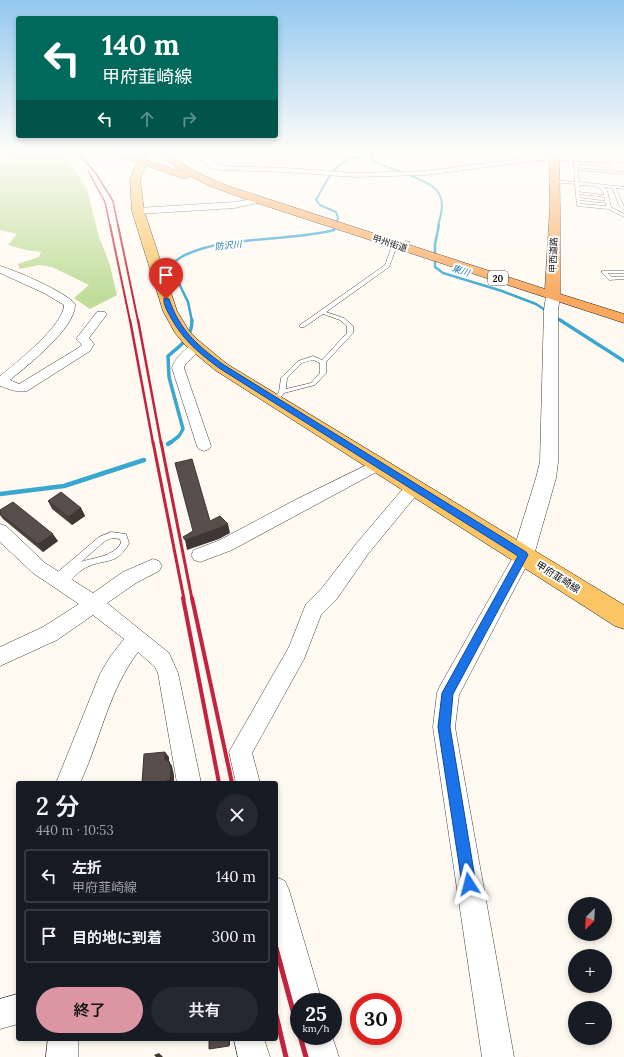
<!DOCTYPE html>
<html lang="ja">
<head>
<meta charset="utf-8">
<style>
  body { margin:0; font-family:Lora,"Noto Sans JP",serif; background:#242831; color:#f1f3f6; height:100vh; display:flex; flex-direction:column; font-size:15px; white-space:nowrap }
  * { box-sizing:border-box; margin:0 }
  p { font-size:13px; color:#9ea1a6 }
  .icon { flex:none; width:22px; height:22px; fill:none; stroke:currentColor; stroke-width:2; stroke-linecap:round; stroke-linejoin:round }
  .map { position:relative; flex:1; overflow:hidden }
  .drawer { position:absolute; left:16px; top:781px; width:262px; height:260px; display:flex; flex-direction:column; background:#171b24; border-radius:4px; box-shadow:0 2px 6px #0003 }
  .drawer>* { flex:none }
  .guide { position:absolute; left:16px; top:16px; width:262px; height:122px; border-radius:4px; box-shadow:0 2px 6px #0003; background:#00695c; color:#fff; overflow:hidden }
  .needle { width:26px; rotate:204deg }
  .buttons { position:absolute; left:568px; top:897px; display:grid; gap:8px }
  .buttons a { display:grid; place-items:center; width:44px; height:44px; border-radius:50%; background:#171b24; box-shadow:0 2px 6px #0003; font-size:20px }
  .speed { position:absolute; left:290px; top:993px; display:flex; gap:8px; font-size:20px; font-weight:700; text-align:center }
  .speed>* { display:grid; place-content:center; width:52px; height:52px; border-radius:50%; background:#171b24; box-shadow:0 2px 6px #0003; line-height:1 }
  .speed small { font-size:10px; font-weight:400 }
  .speed .limit { border:6px solid #d22; background:#fff; color:#111 }
  .pin { position:absolute; display:grid; place-items:center; width:34px; height:34px; color:#fff; margin:-41px -17px; border-radius:50% 50% 50% 0; rotate:-45deg; box-shadow:0 0 4px #0007 }
  .pin .icon { rotate:45deg }
  .me { position:absolute; width:44px; margin:-22px; rotate:351deg; stroke-linejoin:round; filter:drop-shadow(0 0 3px #0008) }
  .turn { display:flex; align-items:center; gap:14px; height:84px; padding:0 20px; font-size:18px }
  .turn .icon { width:52px; height:52px; stroke-width:2.5 }
  .turn b { display:block; font-size:28px; line-height:34px }
  .lanes { display:flex; align-items:center; height:38px; padding:0 20px; background:#0003; justify-content:center; gap:20px; direction:ltr }
  .lanes .off { opacity:.35 }
  .round { display:grid; place-items:center; flex:none; width:42px; height:42px; border-radius:21px; background:#242831 }
  .head { display:flex; align-items:center; justify-content:space-between; height:68px; padding:0 20px }
  h1 { font-size:24px; font-weight:600; line-height:30px }
  .action { display:flex; gap:8px; margin-top:auto; padding:8px 20px }
  .action a { flex:1; height:46px; border-radius:24px; background:#dc95a3; color:#111; font-size:16px; font-weight:600; line-height:46px; text-align:center }
  .action a+a { background:#242831; color:#f1f3f6 }
  ul { padding:0; list-style:none }
  li { display:flex; align-items:center; gap:12px; height:54px; margin:0 8px 6px; padding:0 12px; border:2px solid #363941; border-radius:4px }
  li div { flex:1 }
  li b { display:block; font-size:15px }
  li em { font-style:normal }
  .map>svg:first-child { display:block }
  .forest { fill:#bfdc98 }
  .lines { fill:none; stroke-linecap:round; stroke-linejoin:round }
  .stream-far3 { stroke:#3aa7d0; stroke-width:2 }
  .stream-far2 { stroke:#3aa7d0; stroke-width:2.5 }
  .stream-far1 { stroke:#3aa7d0; stroke-width:3.5 }
  .stream { stroke:#3aa7d0; stroke-width:4.5 }
  .river { fill:#b4e7f7; fill-rule:evenodd }
  .service-casing { stroke:#424242; stroke-width:1 }
  .minor-casing { stroke:#424242; stroke-width:1 }
  .tertiary-casing { stroke:#424242; stroke-width:1 }
  .primary-casing { stroke:#202020; stroke-width:1 }
  .trunk-casing { stroke:#202020; stroke-width:1 }
  .service { fill:#fff; fill-rule:evenodd }
  .minor { fill:#fff; fill-rule:evenodd }
  .tertiary { fill:#fff; fill-rule:evenodd }
  .primary { fill:#fbc465; fill-rule:evenodd }
  .trunk { fill:#f9a85e; fill-rule:evenodd }
  .rail-far5 { stroke:#c3233e; stroke-width:1.5 }
  .rail-far4 { stroke:#c3233e; stroke-width:2 }
  .rail-far3 { stroke:#c3233e; stroke-width:2.5 }
  .rail-far2 { stroke:#c3233e; stroke-width:3 }
  .rail-far1 { stroke:#c3233e; stroke-width:4 }
  .rail { stroke:#c3233e; stroke-width:5 }
  .wall { fill:#4c4340 }
  .shaded-wall { fill:#3e3734 }
  .building { fill:#584e4b; stroke:#3e3734 }
  .route { fill:#1a73e8; stroke:#114b97 }
  .labels { text-anchor:middle; dominant-baseline:central; stroke-width:4; stroke-linejoin:round; paint-order:stroke }
  .far-street-label { font-size:9px; fill:#0f0f0f; stroke:#fff }
  .far-water-label { font-size:9px; font-style:italic; fill:#1577a4; stroke:#fff }
  .shield { fill:#fff; stroke:#575757; stroke-width:1 }
  .shield-label { font-size:9px; font-weight:bold; fill:#0f0f0f }
  .street-label { font-size:10px; fill:#0f0f0f; stroke:#fff }
</style>
</head>
<body>
<div class="map">
<svg width="624" height="1057" viewBox="0 0 624 1057">
  <rect width="100%" height="100%" fill="#fffaf1"/>
  <path class="forest" d="M44,154L61,156L70,163L87,189L99,237L110,265L117,295L90,309L74,298L89,285L52,267L39,265L20,269L18,264L39,257L41,252L26,250L8,245L17,234L0,230V161L21,155Z"/>
  <g class="lines">
    <path class="stream-far3" d="M376,152L371,160C387,169 430,179 438,192C445,202 441,215 438,226
      M335,226L338,218L336,212L320,205L316,200C335,165 336,161 376,152"/>
    <path class="stream-far2" d="M439,225L435,244V267L443,273L502,291L536,304L562,321
      M192,321L188,302L170,265C175,262 180,257 185,255C227,235 288,242 334,230L336,225"/>
    <path class="stream-far1" d="M560,320L624,361
      M170,443L179,436L183,429L169,377L168,356C181,345 192,338 192,320"/>
    <path class="stream" d="M168,444L171,442
      M0,494L64,486L144,460"/>
    <path class="river" d="M371,151H387L386,153L376,155L372,154Z"/>
    <defs>
      <path id="service" d="M576,162L607,164L609,165L610,171L624,172V174L578,170L579,182L624,187V189L616,188L624,207V210C616,205 617,195 612,188L604,187L607,190L611,207L624,214V217L608,209L577,206L575,184L553,182L554,180L575,182L574,163ZM578,164L606,166L607,171L578,168ZM579,185C588,186 602,184 604,195L579,192ZM579,194L605,197V201L580,198ZM580,200L606,203L607,206L580,204Z
        M406,241L410,242L395,251L389,267L326,312L344,318L353,326V333L326,362V373L315,385L284,393L277,402H273L272,401L279,392L281,378L298,361L313,356L322,360L347,333V326L340,320L323,314L304,327H300V325L385,265L391,249ZM313,360L320,363V373L311,383L286,389L287,378L302,363Z
        M602,271H624V273H608L612,277H624V279L609,280L602,273Z
        M111,532L126,534L129,543C117,566 106,558 87,567C78,571 72,580 65,586L62,587L59,586L58,582H53L52,579L53,576L99,537ZM112,538L120,539L121,543C113,557 95,557 81,562L105,541Z"/>
      <path id="minor" d="M9,151H20L7,156H0V152Z
        M190,151H198L221,166L286,168L354,173L426,171L541,156L624,158V162L541,160L426,175L354,177L286,172L220,170L211,168Z
        M258,198H261L262,200L261,202L235,208L138,214L134,211L138,208L235,202Z
        M0,266C15,270 66,292 75,304C76,328 28,365 10,380L19,384L75,350L82,345L76,339L97,312H105L107,314L89,338L94,344L90,351L27,391C16,393 10,389 0,386V376C16,363 64,325 64,305L44,293L0,273Z
        M196,343L200,344L202,347L185,365L184,368L211,446L209,449L204,451L199,449L197,446L172,368C174,359 187,346 196,343Z
        M377,460L382,461L385,465L382,469L232,550L200,562L194,560L191,555L194,550L220,540L295,500Z
        M413,482L419,484L421,488L419,492L368,554L336,600L321,615L304,659L252,753L260,783H236L229,752L289,647L306,604L322,588L356,544L407,484Z
        M0,524L6,526L45,563L93,593L123,572L153,559L159,561L162,566L159,571L136,583L107,603L169,653L178,673L201,783H177L158,673L155,667L138,652C108,692 101,738 80,783H56L100,674L110,657L124,639L93,615L57,640L0,666V647L43,627L79,604L33,573L0,542Z
        M523,548L529,550L532,555L459,695L455,727L514,1057H482L433,727L437,693L440,686L517,550Z
        M276,877L285,881L289,890L322,1002H299V1013L297,1012L292,1002L276,940Z
        M18,994V1024L0,1029V999Z
        M302,1036H332L339,1057H307Z
        M48,1039H78V1057H46Z
        M234,1039H264L270,1057H238Z"/>
      <path id="tertiary" d="M553,292L558,293L560,296L558,310V462L556,478L534,555L531,561L523,564L515,561L512,555L536,478L540,462L544,310L546,296L548,293Z"/>
      <path id="primary" d="M105,151H119L145,159L147,161L140,180L144,211L177,311L189,331L198,340L227,364L624,605V629L615,626L215,370L186,346L175,333L163,311L132,211L130,180L137,162L106,153Z"/>
      <path id="trunk" d="M125,151H150L147,160L182,172L169,162L159,151H168C185,168 206,177 228,186L545,289L550,207L549,151H559L560,207V294L624,314V323L254,202L210,186L190,176L185,179L182,178L139,163L137,161L140,154L121,156L119,154L121,152Z"/>
    </defs>
    <use href="#service" class="service-casing"/>
    <use href="#minor" class="minor-casing"/>
    <use href="#tertiary" class="tertiary-casing"/>
    <use href="#primary" class="primary-casing"/>
    <use href="#trunk" class="trunk-casing"/>
    <use href="#service" class="service"/>
    <use href="#minor" class="minor"/>
    <use href="#tertiary" class="tertiary"/>
    <use href="#primary" class="primary"/>
    <use href="#trunk" class="trunk"/>
    <path class="rail-far5" d="M76,151L95,172L113,201L118,226
      M88,171L105,202L110,226"/>
    <path class="rail-far4" d="M110,225L130,321
      M118,225L138,321"/>
    <path class="rail-far3" d="M130,320L153,443
      M138,320L161,443"/>
    <path class="rail-far2" d="M153,442L184,599
      M161,442L192,599"/>
    <path class="rail-far1" d="M183,598L219,783
      M192,598L232,783"/>
    <path class="rail" d="M276,948L299,1033
      M276,1015L286,1057
      M300,1036L306,1057"/>
  </g>
  <path class="wall" d="M48,501L81,508L85,516L72,525L52,509Z
    M0,510L58,541L43,552L3,519L0,515Z"/>
  <path class="shaded-wall" d="M81,508L85,516L72,525L68,517Z
    M228,524L230,533L219,539L187,550L185,540Z
    M53,534L58,541L43,552L38,544Z
    M165,752L169,757V765L165,760Z
    M169,761L172,766L174,775V783H166Z
    M229,1039H230V1045L229,1046Z
    M159,1053L163,1057H156L154,1055Z"/>
  <path class="building" d="M192,459L210,521L220,516L228,524L217,529L185,540L183,537L193,531L175,463Z
    M61,492L81,508L68,517L48,501Z
    M13,502L53,534L38,544L0,514V510Z
    M165,752V760L169,761L171,770L170,780L166,781V783H142L144,754Z
    M209,1039H229V1046L209,1049Z"/>
  <linearGradient id="sky" x2="0" y2="1"><stop stop-color="#93c8ee"/><stop offset="0.51" stop-color="#fffdf9"/><stop offset="1" stop-color="#fffdf9" stop-opacity="0"/></linearGradient>
  <rect width="624" height="299" fill="url(#sky)"/>
  <path class="route" d="M164,298L169,299C180,331 198,346 224,365L526,552L528,555L453,694L450,727L476,884L474,889L469,891L464,889L462,884L438,727L442,693L518,556L219,368C198,352 184,341 171,318C168,312 163,305 164,298Z"/>
  <g class="labels">
    <g class="far-street-label">
      <text transform="translate(390 243) rotate(18)">甲州街道</text>
      <text transform="translate(553 255) rotate(-88)">甲西道路</text>
    </g>
    <g class="far-water-label">
      <text transform="translate(228 245) rotate(-7)">防沢川</text>
      <text transform="translate(461 270) rotate(19)">東川</text>
    </g>
    <rect class="shield" x="488" y="271" width="20" height="14" rx="3"/>
    <g class="shield-label">
      <text x="498" y="278">20</text>
    </g>
    <g class="street-label">
      <text transform="translate(558 577) rotate(32)">甲府韮崎線</text>
    </g>
  </g>
</svg>
<div class="buttons">
<a><svg class="needle" viewBox="-14 -14 28 28"><path d="M0-13l5 13h-10z" fill="#e53935"/><path d="M0 13l5-13h-10z" fill="#9ea1a6"/></svg></a>
<a>+</a>
<a>−</a>
</div>
<div class="speed"><div>25<small>km/h</small></div><div class="limit">30</div></div>
<div class="pin" style="left:166px;top:299px;background:#d93025"><svg class="icon" aria-label="arrive" viewBox="0 0 24 24"><path d="M6 21V4h12l-3 4 3 4H6"/></svg></div>
<svg class="me" style="left:469px;top:884px" viewBox="-20 -20 40 40"><path d="M0-17L14 15 0 8-14 15z" fill="#1a73e8" stroke="#fff" stroke-width="4"/></svg>
<div class="guide">
<div class="turn"><svg class="icon" aria-label="left" viewBox="0 0 24 24"><path d="M17 20v-9H6M10 6l-5 5 5 5"/></svg><div><b>140 m</b>甲府韮崎線</div></div>
<div class="lanes"><svg class="icon" aria-label="left" viewBox="0 0 24 24"><path d="M17 20v-9H6M10 6l-5 5 5 5"/></svg><svg class="icon off" aria-label="ahead" viewBox="0 0 24 24"><path d="M12 20V5M6 11l6-6 6 6"/></svg><svg class="icon off" aria-label="right" viewBox="0 0 24 24"><path d="M7 20v-9h11M14 6l5 5-5 5"/></svg></div>
</div>
<section class="drawer">
<div class="head"><div><h1>2 分</h1><p>440 m · 10:53</p></div><a class="round"><svg class="icon" aria-label="close" viewBox="0 0 24 24"><path d="M6 6l12 12M18 6L6 18"/></svg></a></div>
<ul>
<li><svg class="icon" aria-label="left" viewBox="0 0 24 24"><path d="M17 20v-9H6M10 6l-5 5 5 5"/></svg><div><b>左折</b><p>甲府韮崎線</p></div><em>140 m</em></li>
<li><svg class="icon" aria-label="arrive" viewBox="0 0 24 24"><path d="M6 21V4h12l-3 4 3 4H6"/></svg><div><b>目的地に到着</b></div><em>300 m</em></li>
</ul>
<div class="action"><a>終了</a><a>共有</a></div>
</section>
</div>
</body>
</html>
